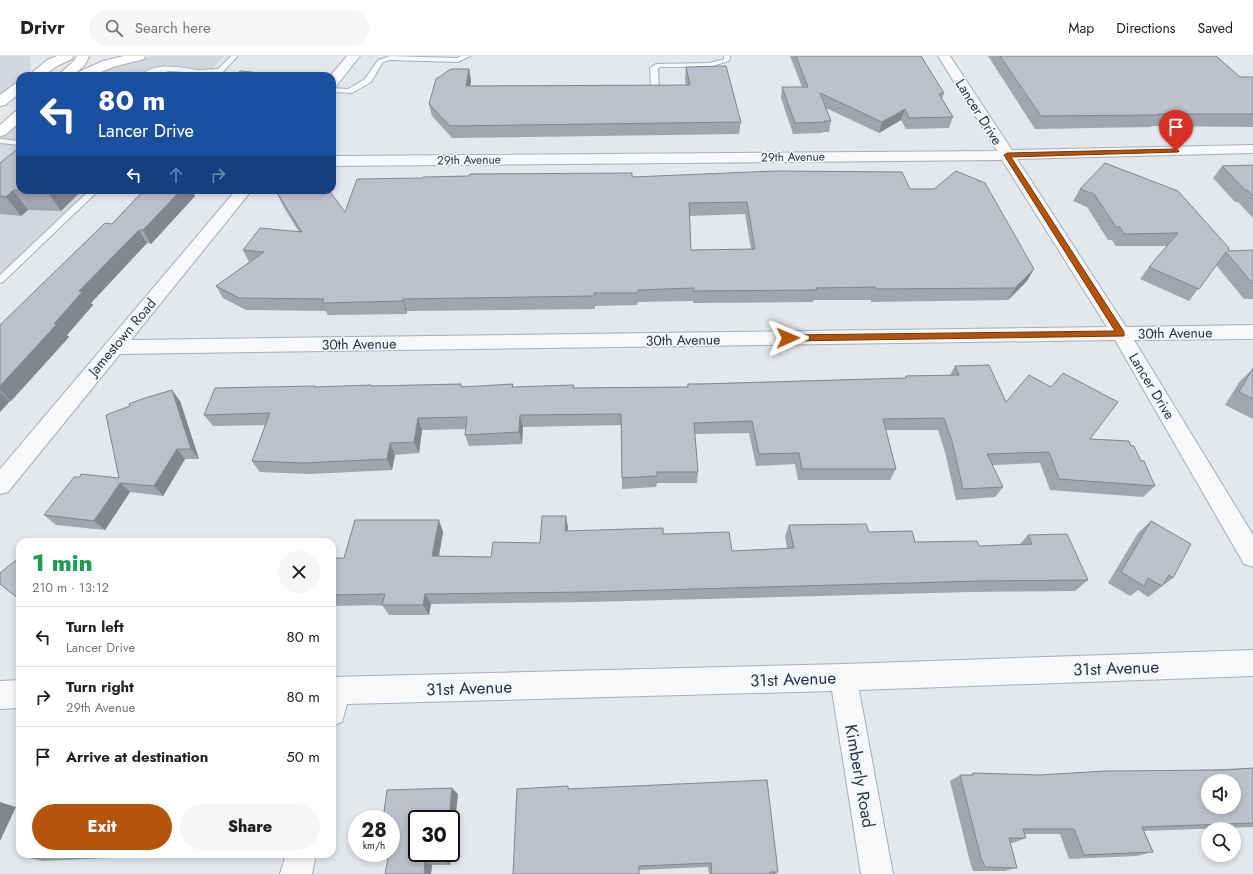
<!DOCTYPE html>
<html lang="en">
<head>
<meta charset="utf-8">
<style>
  body { margin:0; font-family:Jost,sans-serif; background:#f6f6f6; color:#222; height:100vh; display:flex; flex-direction:column; font-size:15px; white-space:nowrap }
  * { box-sizing:border-box; margin:0 }
  p { font-size:13px; color:#767676 }
  .icon { flex:none; width:22px; height:22px; fill:none; stroke:currentColor; stroke-width:2; stroke-linecap:round; stroke-linejoin:round }
  .map { position:relative; flex:1; overflow:hidden }
  .panel { position:absolute; left:16px; top:482px; width:320px; height:320px; display:flex; flex-direction:column; background:#fff; border-radius:12px; box-shadow:0 2px 6px #0003 }
  .panel>* { flex:none }
  .hud { position:absolute; left:16px; top:16px; width:320px; height:122px; border-radius:12px; box-shadow:0 2px 6px #0003; background:#1a4fa0; color:#fff; overflow:hidden }
  .tools { position:absolute; left:1201px; top:718px; display:grid; gap:8px }
  .tools a { display:grid; place-items:center; width:40px; height:40px; border-radius:50%; background:#fff; box-shadow:0 2px 6px #0003; font-size:20px }
  .speed { position:absolute; left:348px; top:754px; display:flex; gap:8px; font-size:20px; font-weight:700; text-align:center }
  .speed>* { display:grid; place-content:center; width:52px; height:52px; border-radius:50%; background:#fff; box-shadow:0 2px 6px #0003; line-height:1 }
  .speed small { font-size:10px; font-weight:400 }
  .speed .limit { border:2px solid #111; border-radius:6px; background:#fff; color:#111 }
  .pin { position:absolute; display:grid; place-items:center; width:34px; height:34px; color:#fff; margin:-41px -17px; border-radius:50% 50% 50% 0; rotate:-45deg; box-shadow:0 0 4px #0007 }
  .pin .icon { rotate:45deg }
  .me { position:absolute; width:44px; margin:-22px; rotate:89deg; stroke-linejoin:round; filter:drop-shadow(0 0 3px #0008) }
  .turn { display:flex; align-items:center; gap:14px; height:84px; padding:0 16px; font-size:18px }
  .turn .icon { width:52px; height:52px; stroke-width:2.5 }
  .turn b { display:block; font-size:28px; line-height:34px }
  .lanes { display:flex; align-items:center; height:38px; padding:0 16px; background:#0003; justify-content:center; gap:20px; direction:ltr }
  .lanes .off { opacity:.35 }
  .round { display:grid; place-items:center; flex:none; width:42px; height:42px; border-radius:21px; background:#f6f6f6 }
  .overview { display:flex; align-items:center; justify-content:space-between; height:68px; padding:0 16px }
  h1 { font-size:24px; font-weight:800; line-height:30px; color:#1e9e55 }
  .cta { display:flex; gap:8px; margin-top:auto; padding:8px 16px }
  .cta a { flex:1; height:46px; border-radius:24px; background:#b45309; color:#fff; font-size:16px; font-weight:800; line-height:46px; text-align:center }
  .cta a+a { background:#f6f6f6; color:#222 }
  ul { padding:0; list-style:none }
  li { display:flex; align-items:center; gap:12px; height:60px; padding:0 16px; border-top:1px solid #e0e0e0 }
  li div { flex:1 }
  li b { display:block; font-size:15px }
  li em { font-style:normal }
  header { display:flex; align-items:center; gap:24px; box-sizing:border-box; height:56px; padding:0 20px; background:#fff; border-bottom:1px solid #e0e0e0 }
  header strong { font-size:19px }
  nav { display:flex; gap:22px; margin-inline-start:auto; font-size:14px }
  .search { width:280px; height:36px; background:#f6f6f6; display:flex; align-items:center; gap:10px; box-sizing:border-box; padding:0 14px; border-radius:22px; color:#767676; font-size:15px }
  .map>svg:first-child { display:block }
  .built { fill:#d2d6de }
  .lines { fill:none; stroke-linecap:round; stroke-linejoin:round }
  .lane-casing { stroke:#a9aeb7; stroke-width:2 }
  .street-casing { stroke:#a9aeb7; stroke-width:2 }
  .secondary-casing { stroke:#a9aeb7; stroke-width:2 }
  .lane { fill:#f7f8fa; fill-rule:evenodd }
  .street { fill:#f7f8fa; fill-rule:evenodd }
  .secondary { fill:#fff; fill-rule:evenodd }
  .wall { fill:#a1a5ae; fill-rule:evenodd }
  .shaded-wall { fill:#83868d }
  .building { fill:#bbc0ca; stroke:#83868d; fill-rule:evenodd }
  .route { fill:#b45309; stroke:#753606 }
  .labels { text-anchor:middle; dominant-baseline:central; stroke-width:3.5; stroke-linejoin:round; paint-order:stroke }
  .far-street-label { font-size:12px; fill:#2b3445; stroke:#f4f6f9 }
  .street-label { font-size:14px; fill:#2b3445; stroke:#f4f6f9 }
  .near-street-label { font-size:17px; fill:#2b3445; stroke:#f4f6f9 }
</style>
</head>
<body>
<header>
<strong>Drivr</strong>
<div class="search"><svg class="icon" aria-label="search" viewBox="0 0 24 24"><circle cx="10" cy="10" r="6"/><path d="M15 15l6 6"/></svg>Search here</div>
<nav><a>Map</a><a>Directions</a><a>Saved</a></nav>
</header>
<div class="map">
<svg width="1253" height="818" viewBox="0 0 1253 818">
  <rect width="100%" height="100%" fill="#e4e7ec"/>
  <path class="built" d="M0,0H31L30,15L24,20H20V23L0,39Z
    M152,0H224L206,20H87L115,9Z
    M20,66V134H89L0,220V82Z"/>
  <g class="lines">
    <defs>
      <path id="lane" d="M231,0H238L219,20H211L214,17L189,18L186,16L169,15L150,20H140C156,5 180,12 199,14C205,14 212,13 218,13Z
        M390,0L457,2L461,0H470L458,6L390,4L383,6L371,26L352,37L332,36V32L348,33L365,23L378,4Z
        M724,0H730L729,5L709,11H660L658,13L659,33L655,35L651,33L650,12L656,8L709,7L724,3Z
        M0,83L20,85V89L0,87Z
        M90,134H99L3,226L0,227V219Z"/>
      <path id="street" d="M347,0H360L337,29L332,30V20H330Z
        M938,0H950L1012,94L1253,89V97L1017,103L1126,271L1253,269V283L1134,284L1253,479V511L1244,508L1115,284L120,298L8,436L0,438V413L236,134H252L131,284L1107,271L1002,104L332,110V100L997,95Z
        M1253,594V620L859,634L893,818H861L832,635L347,648L342,666L332,670V621L843,608Z
        M20,624V652L0,653V625Z
        M286,798H316L312,818H280Z"/>
      <path id="secondary" d="M57,0H73L72,3L57,10L43,20H28L47,4Z
        M77,0H89L85,9L72,20H57L75,4Z
        M124,0H145L144,3L113,11L92,20H74L76,17L103,5Z
        M20,27V37L5,49L0,50V39L15,28Z
        M20,55V66L5,79L0,80V69L15,56Z"/>
    </defs>
    <use href="#lane" class="lane-casing"/>
    <use href="#street" class="street-casing"/>
    <use href="#secondary" class="secondary-casing"/>
    <use href="#lane" class="lane"/>
    <use href="#street" class="street"/>
    <use href="#secondary" class="secondary"/>
  </g>
  <path class="wall" d="M790,0H921L944,37L942,43L953,61L949,72L906,73L901,64L879,77L826,52L831,65L829,76H823L822,77L793,78L781,42L782,31H802Z
    M988,0H1216L1240,21H1253V71L1151,70V71L1035,73Z
    M686,11L741,66L739,78L452,82L432,60L429,48L469,13L471,25L470,30L686,29L685,23Z
    M0,107L20,134H82L61,155L28,154L21,160L0,158Z
    M1253,109V162L1238,146H1235L1213,122L1222,110Z
    M632,121L910,133L1027,225L1008,244L871,246V244H814L813,246L693,247V245L638,246L637,249L595,250V253L407,255V258L328,259L326,255L246,254L223,242L216,230L249,206L243,194L299,176L283,150L277,137L345,156ZM745,158L751,193L691,194L690,160Z
    M1080,133L1228,195L1253,194V243H1244L1216,209L1189,245L1140,223L1149,211L1167,190H1116L1112,184H1108L1087,151L1073,145Z
    M144,134H198L194,138L195,140L151,188L147,187L91,247L93,249L67,279L69,281L11,345H10L0,356V269L112,168Z
    M955,310L1006,346L1090,383L1131,390L1141,405L1155,430L1143,441L1050,434L1040,407L992,409L1003,431L995,441L956,444L945,396L938,374H886L896,413L890,424H798L795,408L756,410L749,377L695,378L698,416L697,427H657L656,431L622,433L621,369L523,371L522,388L469,390L465,379L466,373L422,374L419,397L395,399L392,414L310,418L260,416L252,405L265,369L213,370L204,359L315,330V331L371,329L372,330L461,328L462,331L513,328V331L574,332L687,331L688,328L905,322L906,320L950,319Z
    M1253,313V363L1225,349L1240,325Z
    M180,345L199,403H185L163,440L130,436L105,474L56,469L44,459L119,422Z
    M1151,465L1173,522L1148,541L1138,534L1130,540L1108,527L1138,477Z
    M789,469L869,476L915,486L979,490L1019,489L1028,479L1088,524L1075,535L970,536L588,546L431,548L429,559H389L382,549H383L332,550V502H344L443,476L439,500L491,501L540,487L568,471L567,475L663,478L732,495L787,493L785,480Z
    M1253,712V771L1144,775L1153,796L1136,800L1069,803L1060,778H1024L1026,782L1013,787H1010L1017,812L1004,815H973L970,806L950,725L960,719H970L973,717L1040,719Z
    M569,733L778,816L775,818H709L708,811L639,814Z
    M458,738L450,809H432L431,818L392,773L391,774V763Z
    M24,798H195L43,805L23,801Z"/>
  <path class="shaded-wall" d="M469,13L471,25L468,42L466,30Z
    M905,53L901,64L879,77L882,66Z
    M13,134L28,154L21,160L6,141Z
    M48,134H82L61,155L47,135Z
    M181,134H198L194,138L195,140L151,188L143,174Z
    M139,174L147,187L91,247L93,249L67,279L69,281L11,345L0,334V330L54,268L79,235Z
    M1034,213L1027,225L1008,244L1015,232Z
    M403,243L407,255V258L403,245Z
    M172,334L180,345L199,403L191,393Z
    M0,336L10,345L0,356Z
    M520,359L523,371L522,388L519,376Z
    M418,362L422,374L419,397L414,386Z
    M390,387L395,399L392,414L387,403Z
    M177,393L185,403L163,440L154,430Z
    M120,427L130,436L105,474L94,465Z
    M566,460L568,471L567,486L565,475Z
    M439,464L443,476L437,511L432,500Z
    M425,538L431,548L429,559L423,549Z
    M452,732L458,738L450,809L444,805L445,797H451V763H449Z
    M0,746L16,751L0,785Z
    M425,806L432,809L431,818H424Z"/>
  <path class="building" d="M796,0H921L944,37L939,38L953,61L909,62L905,53L882,66L820,37L831,65H824L825,66L795,67L782,31H808Z
    M1000,0H1216L1240,21H1253V58H1158V59L1041,60Z
    M726,10L741,66L450,70L429,48L436,23L451,13H469L466,30L690,29L686,11Z
    M240,15L282,19L281,20H235Z
    M20,91V134H48L47,135L13,134L6,141L0,140V107Z
    M1105,107L1178,135L1229,192L1228,195L1253,194V228L1226,196L1199,233L1149,211L1178,177L1124,178L1120,171H1116L1094,138L1080,133Z
    M1253,109V140L1247,134H1245L1222,110Z
    M775,115L902,116L910,133H934L956,115L985,127L1034,213L1015,232L876,233L875,231L816,232L817,234L694,235V232L638,234V237H594V240L403,243V245L322,247L324,243L239,242L216,230L264,196L243,194L260,172L302,176L277,137L287,134H329L345,156L357,123L423,122V121L469,120L470,118L632,117V121ZM747,146L755,193L691,194L689,147Z
    M144,134H181L143,174H139L79,235L82,236L54,268H57L0,330V269L105,167L112,168Z
    M989,309L1006,346L1029,319L1051,331L1063,317L1118,346L1090,383L1129,385L1131,390H1134L1141,405H1144L1155,430L1059,423L1049,396L987,398L1003,431L963,433L952,385L944,362L883,363L896,413H802L799,397L759,398L752,365L694,367L698,416H657V420L622,422L621,358L520,359L519,376L465,379L467,361L418,362L414,386L390,387L387,403L303,407L252,405L270,357L204,359L215,332L315,330L314,331L371,329V330L461,328V331L513,328L512,331L574,329L573,332L688,331V328H701L906,322V320L959,319L955,310Z
    M1253,312V343L1239,336Z
    M172,334L191,393H177L154,430L120,427L94,465L44,459L74,421H80L81,418L119,422L106,359L130,350L129,348L142,343Z
    M542,460H566L565,475L663,472V478L729,476L732,495L794,492L789,469L866,468L869,476L912,475L915,486L977,485L979,490L1032,488L1028,479L1067,478L1088,524L979,525L587,536L425,538L423,549H382L385,538L332,539V502H344L355,464H439L432,500L491,501L493,486L540,487Z
    M1151,465L1191,488L1173,522L1169,519L1162,530L1148,522L1144,530L1121,516Z
    M20,501V544L0,528V517Z
    M1253,712V767L1142,771L1153,796L1084,799L1074,773H1023L1026,782H1009L1017,812L985,811L981,802L960,719H973V717L1040,719L1105,715L1226,714ZM1208,725H1234V751H1208Z
    M767,724L778,816H770V818H712L711,807L639,810V818H513L517,733L568,730V733Z
    M452,732L449,763H417V797H445L444,805L425,806L424,818H385L389,797H391V782L393,768H391V763H383L387,734Z
    M24,798H84L23,801Z"/>
  <path class="route" d="M1176,93L1179,95L1178,96L1011,101L1124,276V280L788,285L784,282L788,279L1115,275L1004,99L1007,97Z"/>
  <g class="labels">
    <g class="far-street-label">
      <text transform="translate(793 101) rotate(-1)">29th Avenue</text>
      <text transform="translate(469 104) rotate(-1)">29th Avenue</text>
    </g>
    <g class="street-label">
      <text transform="translate(979 56) rotate(58)">Lancer Drive</text>
      <text transform="translate(1175 277) rotate(-1)">30th Avenue</text>
      <text transform="translate(122 281) rotate(-50)">Jamestown Road</text>
      <text transform="translate(683 284) rotate(-1)">30th Avenue</text>
      <text transform="translate(359 288) rotate(-1)">30th Avenue</text>
      <text transform="translate(1152 330) rotate(59)">Lancer Drive</text>
    </g>
    <g class="near-street-label">
      <text transform="translate(1116 612) rotate(-2)">31st Avenue</text>
      <text transform="translate(793 623) rotate(-2)">31st Avenue</text>
      <text transform="translate(469 632) rotate(-2)">31st Avenue</text>
      <text transform="translate(860 720) rotate(80)">Kimberly Road</text>
    </g>
  </g>
</svg>
<div class="tools">
<a><svg class="icon" aria-label="sound" viewBox="0 0 24 24"><path d="M4 9h4l5-4v14l-5-4H4zM17 9q2 3 0 6"/></svg></a>
<a><svg class="icon" aria-label="search" viewBox="0 0 24 24"><circle cx="10" cy="10" r="6"/><path d="M15 15l6 6"/></svg></a>
</div>
<div class="speed"><div>28<small>km/h</small></div><div class="limit">30</div></div>
<div class="pin" style="left:1176px;top:95px;background:#d93025"><svg class="icon" aria-label="arrive" viewBox="0 0 24 24"><path d="M6 21V4h12l-3 4 3 4H6"/></svg></div>
<svg class="me" style="left:788px;top:282px" viewBox="-20 -20 40 40"><path d="M0-17L14 15 0 8-14 15z" fill="#b45309" stroke="#fff" stroke-width="4"/></svg>
<div class="hud">
<div class="turn"><svg class="icon" aria-label="left" viewBox="0 0 24 24"><path d="M17 20v-9H6M10 6l-5 5 5 5"/></svg><div><b>80 m</b>Lancer Drive</div></div>
<div class="lanes"><svg class="icon" aria-label="left" viewBox="0 0 24 24"><path d="M17 20v-9H6M10 6l-5 5 5 5"/></svg><svg class="icon off" aria-label="ahead" viewBox="0 0 24 24"><path d="M12 20V5M6 11l6-6 6 6"/></svg><svg class="icon off" aria-label="right" viewBox="0 0 24 24"><path d="M7 20v-9h11M14 6l5 5-5 5"/></svg></div>
</div>
<section class="panel">
<div class="overview"><div><h1>1 min</h1><p>210 m · 13:12</p></div><a class="round"><svg class="icon" aria-label="close" viewBox="0 0 24 24"><path d="M6 6l12 12M18 6L6 18"/></svg></a></div>
<ul>
<li><svg class="icon" aria-label="left" viewBox="0 0 24 24"><path d="M17 20v-9H6M10 6l-5 5 5 5"/></svg><div><b>Turn left</b><p>Lancer Drive</p></div><em>80 m</em></li>
<li><svg class="icon" aria-label="right" viewBox="0 0 24 24"><path d="M7 20v-9h11M14 6l5 5-5 5"/></svg><div><b>Turn right</b><p>29th Avenue</p></div><em>80 m</em></li>
<li><svg class="icon" aria-label="arrive" viewBox="0 0 24 24"><path d="M6 21V4h12l-3 4 3 4H6"/></svg><div><b>Arrive at destination</b></div><em>50 m</em></li>
</ul>
<div class="cta"><a>Exit</a><a>Share</a></div>
</section>
</div>
</body>
</html>
